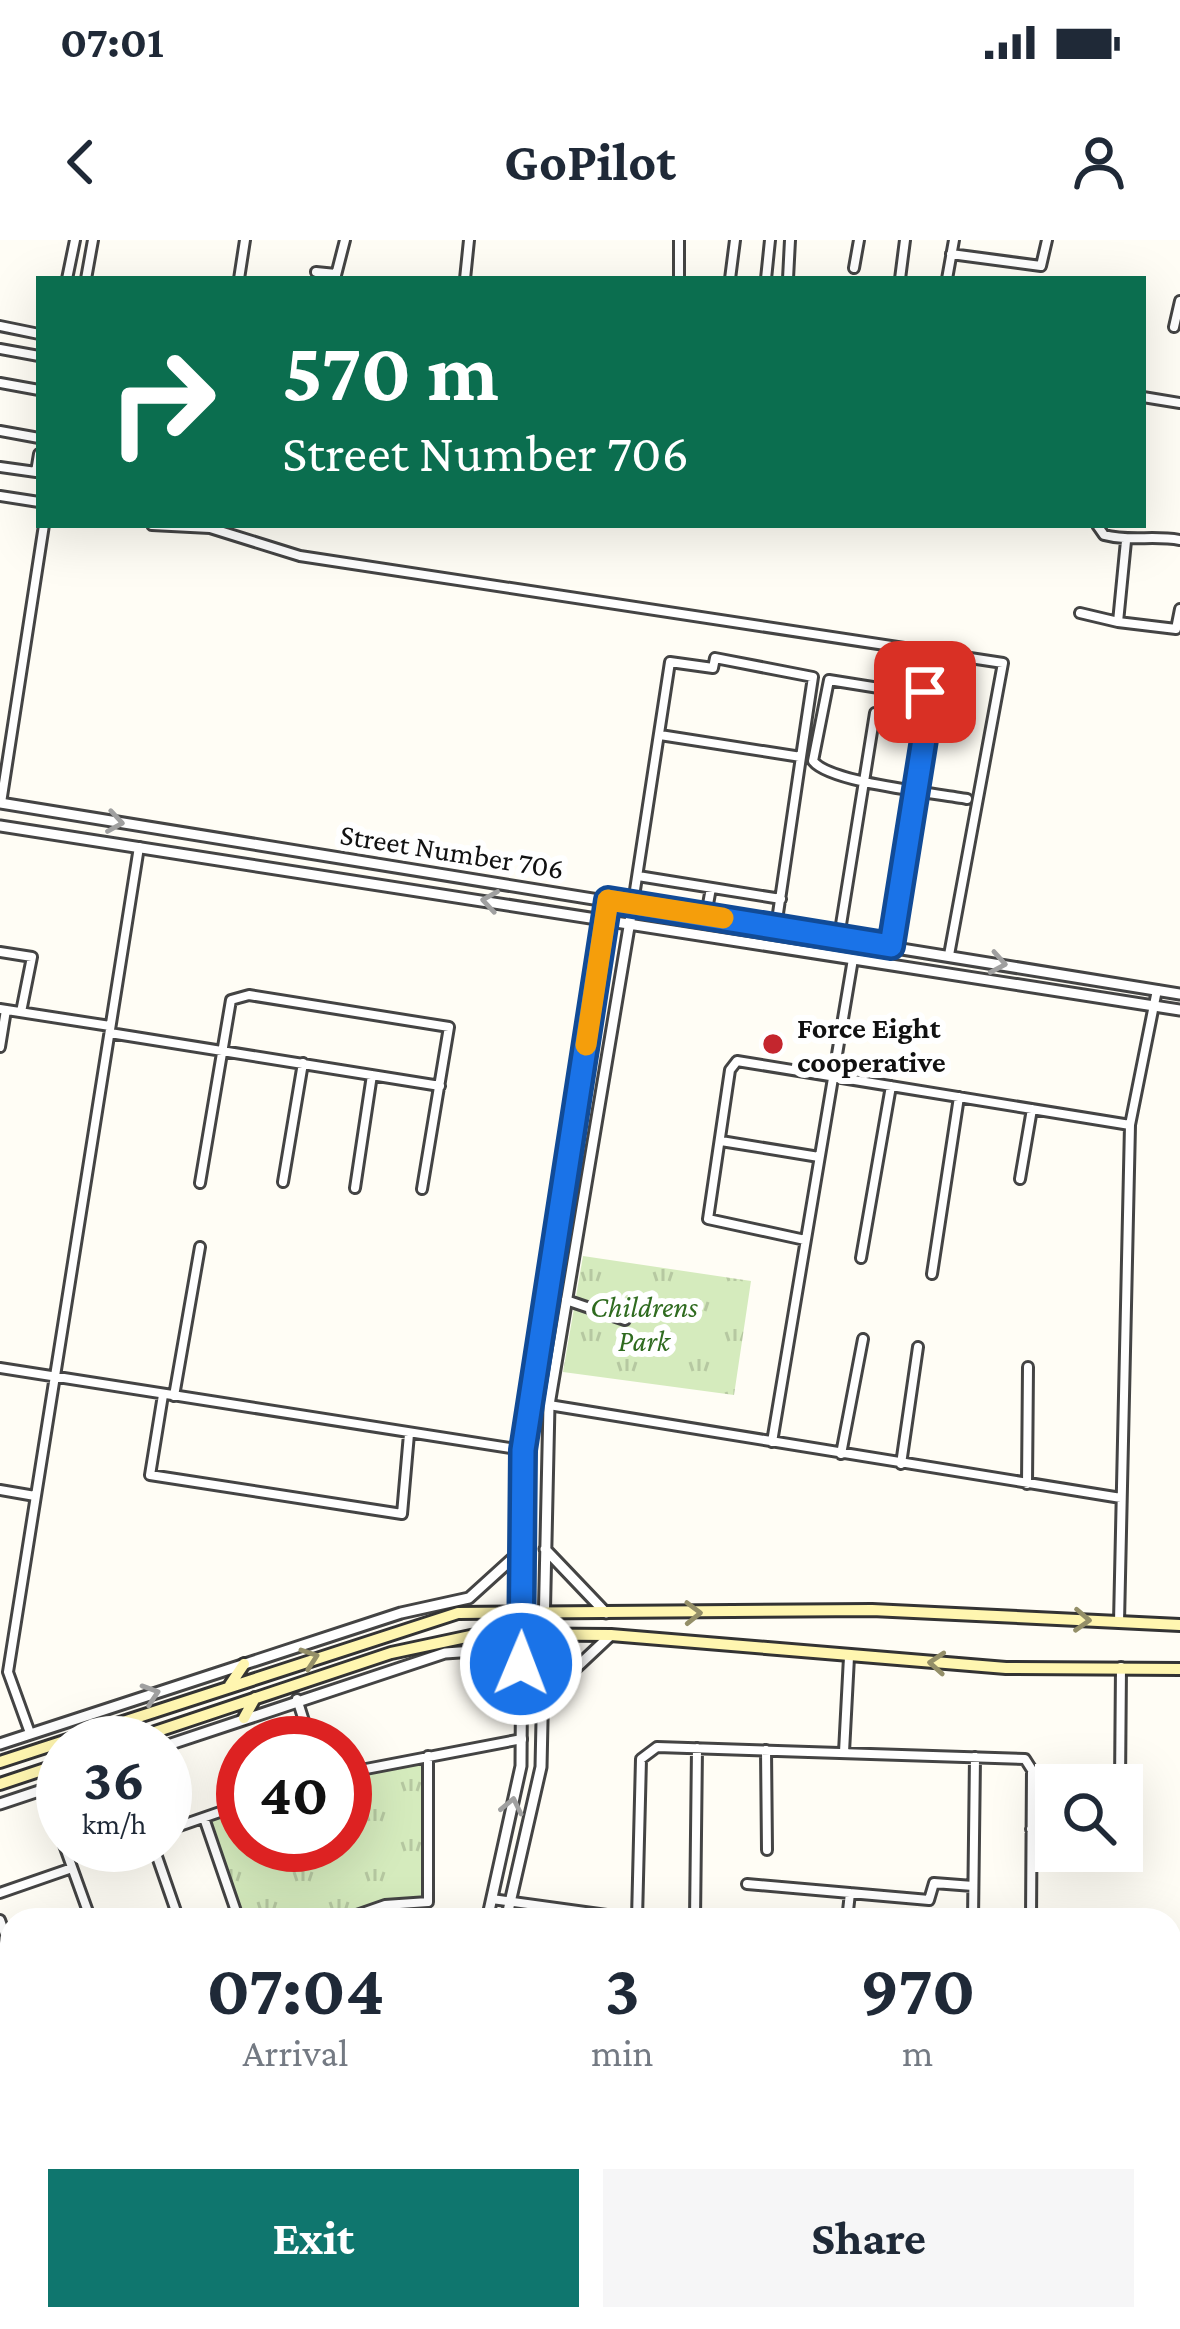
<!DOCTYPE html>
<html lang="en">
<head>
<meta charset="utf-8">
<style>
  body { margin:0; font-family:"Crimson Pro",serif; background:#f6f6f7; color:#1f2937; height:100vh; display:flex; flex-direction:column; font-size:45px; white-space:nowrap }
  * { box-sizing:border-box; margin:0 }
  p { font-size:39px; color:#747a83 }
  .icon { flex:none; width:66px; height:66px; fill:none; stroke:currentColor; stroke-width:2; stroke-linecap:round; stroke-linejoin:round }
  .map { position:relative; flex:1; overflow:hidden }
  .details { position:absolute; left:0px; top:1668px; width:1182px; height:423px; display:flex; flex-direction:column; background:#fff; border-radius:36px 36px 0 0; box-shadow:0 12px 48px #0002 }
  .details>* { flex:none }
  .guide { position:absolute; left:36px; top:36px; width:1110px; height:252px; border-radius:0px; box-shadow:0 12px 48px #0002; background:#0b6e4f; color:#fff; overflow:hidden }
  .tools { position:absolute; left:1035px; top:1524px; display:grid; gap:24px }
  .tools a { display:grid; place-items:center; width:108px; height:108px; border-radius:0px; background:#fff; box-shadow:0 12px 48px #0002; font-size:60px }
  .speed { position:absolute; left:36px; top:1476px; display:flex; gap:24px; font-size:60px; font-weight:700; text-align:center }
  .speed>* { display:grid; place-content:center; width:156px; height:156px; border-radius:50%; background:#fff; box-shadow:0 12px 48px #0002; line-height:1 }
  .speed small { font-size:30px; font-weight:400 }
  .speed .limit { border:18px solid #d22; background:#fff; color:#111 }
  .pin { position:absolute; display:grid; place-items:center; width:102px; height:102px; color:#fff; margin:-51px; border-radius:24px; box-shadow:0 6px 18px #0006 }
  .me { position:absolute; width:132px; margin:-66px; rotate:1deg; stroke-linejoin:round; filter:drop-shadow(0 0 9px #0008) }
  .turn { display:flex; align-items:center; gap:42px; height:252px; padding:0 48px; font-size:54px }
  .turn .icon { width:156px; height:156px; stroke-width:2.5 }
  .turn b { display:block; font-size:84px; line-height:102px }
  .eta { display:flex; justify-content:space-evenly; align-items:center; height:204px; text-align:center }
  .eta b { font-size:72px; font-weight:700; line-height:84px }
  .cta { display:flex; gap:24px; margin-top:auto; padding:24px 48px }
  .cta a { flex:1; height:138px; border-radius:0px; background:#0f766e; color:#fff; font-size:48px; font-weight:700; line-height:138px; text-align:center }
  .cta a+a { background:#f6f6f7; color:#1f2937 }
  .status { display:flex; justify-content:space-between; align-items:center; height:84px; padding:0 60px; background:#fff; direction:ltr }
  .status svg { height:33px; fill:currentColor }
  header { display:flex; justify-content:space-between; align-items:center; height:156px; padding:0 48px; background:#fff; font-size:54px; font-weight:700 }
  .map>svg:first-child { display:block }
  .park { fill:url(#park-tufts) }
  .water { fill:url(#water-ripples); stroke:#3f96cf; stroke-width:3 }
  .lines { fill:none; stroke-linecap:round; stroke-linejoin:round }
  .minor-casing { stroke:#444; stroke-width:14 }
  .tertiary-casing { stroke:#444; stroke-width:15 }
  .secondary-casing { stroke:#333; stroke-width:16 }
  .minor { stroke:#fff; stroke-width:8 }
  .tertiary { stroke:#fff; stroke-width:9 }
  .secondary { stroke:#fff6b0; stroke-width:10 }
  .oneway { stroke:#a0a0a0 }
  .oneway2 { stroke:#948f68 }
  .route-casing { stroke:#114b97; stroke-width:30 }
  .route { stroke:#1a73e8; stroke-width:21 }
  .slow { stroke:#f59e0b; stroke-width:21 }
  .poi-dot { fill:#c4262e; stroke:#fff; stroke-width:4.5 }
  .labels { text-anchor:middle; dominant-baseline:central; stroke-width:12; stroke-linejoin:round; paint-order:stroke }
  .street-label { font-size:30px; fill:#111; stroke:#fff }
  .poi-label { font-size:30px; font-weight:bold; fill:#111; stroke:#fff; text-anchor:start }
  .park-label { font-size:30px; font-style:italic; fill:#2f6b1f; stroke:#fff }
</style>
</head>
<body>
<div class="status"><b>07:01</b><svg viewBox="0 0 49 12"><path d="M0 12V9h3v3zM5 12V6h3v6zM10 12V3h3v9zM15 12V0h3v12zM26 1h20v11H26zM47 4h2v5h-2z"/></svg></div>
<header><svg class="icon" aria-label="back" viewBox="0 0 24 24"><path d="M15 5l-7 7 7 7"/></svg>GoPilot<svg class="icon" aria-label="person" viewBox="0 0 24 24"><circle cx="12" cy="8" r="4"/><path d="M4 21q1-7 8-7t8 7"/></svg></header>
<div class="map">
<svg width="1180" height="2089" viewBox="0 0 1180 2089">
  <defs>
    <pattern id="park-tufts" width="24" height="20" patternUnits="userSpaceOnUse" patternTransform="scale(3)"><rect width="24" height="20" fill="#d5ebbd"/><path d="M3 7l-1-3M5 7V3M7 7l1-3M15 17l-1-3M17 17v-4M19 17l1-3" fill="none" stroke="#b6c8a1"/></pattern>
    <pattern id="water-ripples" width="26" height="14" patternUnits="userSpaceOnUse" patternTransform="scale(3)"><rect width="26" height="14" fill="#b9e0f7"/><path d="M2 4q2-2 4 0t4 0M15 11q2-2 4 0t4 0" fill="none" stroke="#9ebfd3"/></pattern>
  </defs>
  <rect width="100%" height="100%" fill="#fffdf5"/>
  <path class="park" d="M583,1016L751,1041L734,1155L563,1132Z
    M428,1516V1662L369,1665L329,1680H239L204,1578L243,1567V1605H345V1539Z"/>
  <path class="water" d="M696,2079H753L752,2089H695Z"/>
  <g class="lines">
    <defs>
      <path id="minor" d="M679,0V39
        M951,14L1041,26L1047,0
        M854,28L859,0
        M316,32L336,34
        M67,39L75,0
        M86,39L93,0
        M239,39L245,0
        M335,39L345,0
        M465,39L469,0
        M730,39L735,0
        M766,39L770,0
        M788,39L790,0
        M900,39L905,0
        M947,39L954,0
        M0,86L39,94
        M1174,87L1180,61
        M0,109L39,116
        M0,143L39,150
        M1143,157L1180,163
        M0,191L39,198
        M0,227L36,232L39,214
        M0,256L39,262
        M152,285L210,288L300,316L1003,423L949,715
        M1097,285L1104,295C1130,302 1153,295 1180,300
        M1080,373L1118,382L1126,301
        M1118,382L1176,389L1180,369
        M1,563L44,285
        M638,636L781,659
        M633,663L670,422L713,428L715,418L813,437L801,517L660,495
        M706,675L711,648
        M776,687L801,517
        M839,697L875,473
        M891,706L894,688L930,462L929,456L829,440L813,521C830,543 935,553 967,559
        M0,712L32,717L21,772
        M0,769L110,786
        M110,793L440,846
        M0,807L6,770
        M721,901L819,917
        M1020,939L1032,869
        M283,942L303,823
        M200,943L231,760L249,755L449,787L422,949
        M355,948L372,835
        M805,1000L708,979L730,830L737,821L1130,885
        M861,1018L891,846
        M932,1034L959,857
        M566,1060L625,1080
        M0,1128L523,1210
        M163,1155L150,1235L402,1274L409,1194
        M174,1156L200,1007
        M549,1165L1121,1258
        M772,1202L853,719
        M841,1214L863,1099
        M901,1224L918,1107
        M1027,1244L1028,1127
        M0,1250L35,1256
        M1119,1382L1130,885L1157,750
        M297,1459L311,1503
        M30,1493L8,1432L139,607
        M766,1510L767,1610
        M844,1512L849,1417
        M345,1533L522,1499
        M1120,1545L1121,1427
        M47,1549L63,1601
        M204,1578L239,1680
        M1031,1589H1056
        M165,1591L243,1564
        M64,1605L91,1680
        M153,1605L179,1680
        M747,1644L929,1660L934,1643L973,1646
        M0,1653L72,1628
        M492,1659L643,1680
        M637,1679L641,1519L657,1507L1025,1519L1032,1530L1031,1680
        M0,1680L12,1714
        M342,1680L385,1665L428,1662V1516
        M695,1680L697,1508
        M847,1680L850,1653
        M973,1680L975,1517
        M0,1907L12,1938L0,1942
        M4,2017L12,2040
        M25,2079L29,2089
        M1069,2089L1073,2079
        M1176,2089L1180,2068"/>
      <path id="tertiary" d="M0,563L1180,754
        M0,586L1180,770
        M545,1309L606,1373
        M545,1457L611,1395
        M0,1504L401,1373L469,1358L523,1309
        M165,1506L445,1413L475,1411L521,1456
        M0,1564L63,1543
        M487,1680L521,1526L523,1210L608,660
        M506,1680L541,1527L549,1165L633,663
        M84,2089L113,2079
        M140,2089L169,2079
        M403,2089L404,2079
        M425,2089L426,2079"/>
      <path id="secondary" d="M230,1445L244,1424
        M244,1478L255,1458
        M122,1503L391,1413L480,1394L611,1395L1006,1428L1180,1429
        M0,1522L458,1373L872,1370L1180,1385
        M0,1544L63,1523"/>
    </defs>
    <use href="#minor" class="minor-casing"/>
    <use href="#tertiary" class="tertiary-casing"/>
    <use href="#secondary" class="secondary-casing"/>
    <use href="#minor" class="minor"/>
    <use href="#tertiary" class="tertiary"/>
    <use href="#secondary" class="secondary"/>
  </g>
  <defs><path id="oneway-chevron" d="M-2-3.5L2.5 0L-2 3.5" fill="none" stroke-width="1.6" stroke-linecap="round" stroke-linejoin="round" transform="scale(3)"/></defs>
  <g class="oneway">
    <use href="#oneway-chevron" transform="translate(115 582) rotate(9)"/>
    <use href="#oneway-chevron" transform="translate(490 661) rotate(-171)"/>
    <use href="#oneway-chevron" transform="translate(998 723) rotate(10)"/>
    <use href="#oneway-chevron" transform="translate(151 1454) rotate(-18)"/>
    <use href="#oneway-chevron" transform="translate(512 1566) rotate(-78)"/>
  </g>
  <g class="oneway2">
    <use href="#oneway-chevron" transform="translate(693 1373) rotate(-1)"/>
    <use href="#oneway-chevron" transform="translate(1082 1380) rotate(3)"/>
    <use href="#oneway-chevron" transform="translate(310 1418) rotate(-19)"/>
    <use href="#oneway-chevron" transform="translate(937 1423) rotate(-176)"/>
  </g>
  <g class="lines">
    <defs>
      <path id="route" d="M521,1424L523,1210L608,660L891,706L930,462L925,452"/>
    </defs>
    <use href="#route" class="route-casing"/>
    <use href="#route" class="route"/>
    <path class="slow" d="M586,805L608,660L723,678"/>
  </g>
  <circle class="poi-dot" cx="773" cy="804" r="12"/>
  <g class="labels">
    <g class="street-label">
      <text transform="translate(452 611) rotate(9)">Street Number 706</text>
    </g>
    <g class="poi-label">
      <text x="797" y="787">Force Eight<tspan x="797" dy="34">cooperative</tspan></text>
    </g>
    <g class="park-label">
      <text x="644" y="1066">Childrens<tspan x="644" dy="34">Park</tspan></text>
    </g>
  </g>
</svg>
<div class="tools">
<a><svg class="icon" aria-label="search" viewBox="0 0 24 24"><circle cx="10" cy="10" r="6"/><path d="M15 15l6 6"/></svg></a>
</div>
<div class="speed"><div>36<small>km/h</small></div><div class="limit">40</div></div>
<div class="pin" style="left:925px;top:452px;background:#d93025"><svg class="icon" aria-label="arrive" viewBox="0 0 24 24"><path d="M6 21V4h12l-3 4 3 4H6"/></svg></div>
<svg class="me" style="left:521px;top:1424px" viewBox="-20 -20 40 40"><circle r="17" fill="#1a73e8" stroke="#fff" stroke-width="3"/><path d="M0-11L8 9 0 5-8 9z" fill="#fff"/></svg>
<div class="guide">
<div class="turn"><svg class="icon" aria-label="right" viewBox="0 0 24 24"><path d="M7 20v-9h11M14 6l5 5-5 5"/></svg><div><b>570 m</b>Street Number 706</div></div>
</div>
<section class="details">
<div class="eta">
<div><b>07:04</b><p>Arrival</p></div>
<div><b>3</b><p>min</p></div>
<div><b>970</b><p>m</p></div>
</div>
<div class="cta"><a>Exit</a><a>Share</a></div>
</section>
</div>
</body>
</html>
